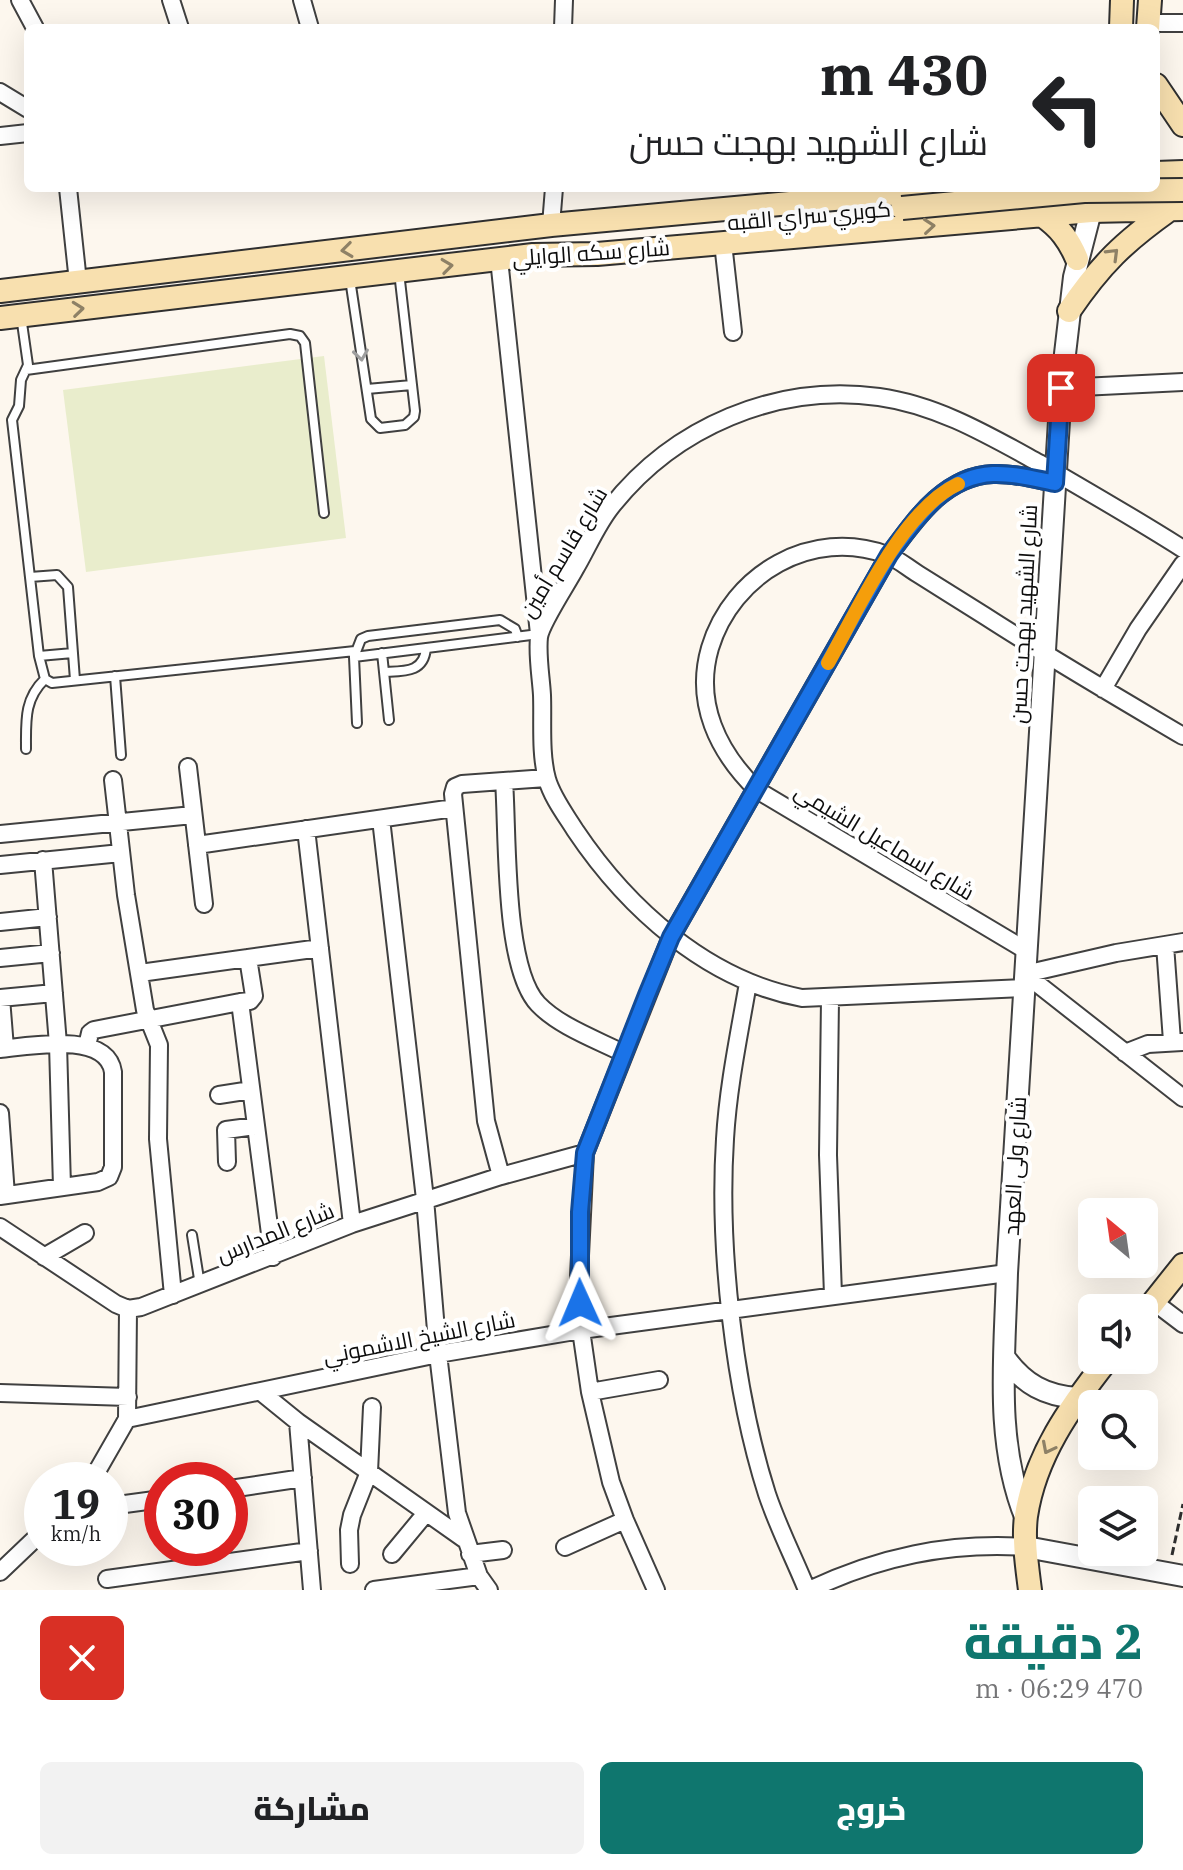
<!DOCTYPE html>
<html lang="ar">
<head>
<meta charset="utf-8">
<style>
  body { margin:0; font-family:"IBM Plex Serif",Cairo,serif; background:#f2f2f2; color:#202124; direction:rtl; height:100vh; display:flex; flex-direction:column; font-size:30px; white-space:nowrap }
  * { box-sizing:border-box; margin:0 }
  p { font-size:26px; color:#757577 }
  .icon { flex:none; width:44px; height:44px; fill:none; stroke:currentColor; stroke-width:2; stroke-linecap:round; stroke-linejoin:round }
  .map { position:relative; height:1590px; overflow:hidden; direction:ltr }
  .panel { display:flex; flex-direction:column; background:#fff; flex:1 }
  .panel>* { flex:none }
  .hud { position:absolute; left:24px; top:24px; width:1136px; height:168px; border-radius:12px; box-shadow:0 8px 32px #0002; direction:rtl; background:#fff; color:#202124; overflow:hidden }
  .needle { width:52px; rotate:331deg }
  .controls { position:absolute; left:1078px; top:1198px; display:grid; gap:16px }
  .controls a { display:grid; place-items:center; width:80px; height:80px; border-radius:12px; background:#fff; box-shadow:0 8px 32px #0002; font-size:40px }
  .speed { position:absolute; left:24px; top:1462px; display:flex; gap:16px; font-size:40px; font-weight:700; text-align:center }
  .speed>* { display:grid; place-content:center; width:104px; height:104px; border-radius:50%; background:#fff; box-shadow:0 8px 32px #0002; line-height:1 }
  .speed small { font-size:20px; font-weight:400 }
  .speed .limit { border:12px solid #d22; background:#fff; color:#111 }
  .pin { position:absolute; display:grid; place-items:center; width:68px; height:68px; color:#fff; margin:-34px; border-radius:16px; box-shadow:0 4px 12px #0006 }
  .me { position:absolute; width:88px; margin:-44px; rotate:359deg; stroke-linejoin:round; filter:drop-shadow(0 0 6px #0008) }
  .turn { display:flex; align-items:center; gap:28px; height:168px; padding:0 40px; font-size:36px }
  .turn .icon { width:104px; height:104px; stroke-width:2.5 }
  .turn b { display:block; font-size:56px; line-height:68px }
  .round { display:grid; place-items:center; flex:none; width:84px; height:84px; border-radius:12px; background:#f2f2f2 }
  .summary { display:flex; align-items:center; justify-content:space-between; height:136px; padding:0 40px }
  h1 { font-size:48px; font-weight:800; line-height:60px; color:#0f766e }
  .primary-button { display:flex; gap:16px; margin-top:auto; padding:16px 40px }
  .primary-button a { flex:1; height:92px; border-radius:12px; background:#0f766e; color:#fff; font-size:32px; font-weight:800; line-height:92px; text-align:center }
  .primary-button a+a { background:#f2f2f2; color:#202124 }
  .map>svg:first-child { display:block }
  .pitch { fill:#e9edcc }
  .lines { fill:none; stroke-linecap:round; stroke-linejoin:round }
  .service-casing { stroke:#404040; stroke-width:12 }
  .minor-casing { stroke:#404040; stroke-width:20 }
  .tertiary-casing { stroke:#404040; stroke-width:24 }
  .secondary-casing { stroke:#2f2f2f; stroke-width:26 }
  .path { stroke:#2f2f2f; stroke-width:3; stroke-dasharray:8 4; stroke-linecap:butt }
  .service { stroke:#fff; stroke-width:8 }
  .minor { stroke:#fff; stroke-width:16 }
  .tertiary { stroke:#fff; stroke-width:20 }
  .secondary { stroke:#f8e0af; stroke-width:22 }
  .secondary-bridge-casing { stroke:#2f2f2f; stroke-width:26; stroke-linecap:butt }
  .secondary-bridge { stroke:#f8e0af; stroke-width:22 }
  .oneway { stroke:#8e8166 }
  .oneway2 { stroke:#9e9e9e }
  .route-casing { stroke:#114b97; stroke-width:20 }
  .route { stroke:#1a73e8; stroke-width:14 }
  .slow { stroke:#f59e0b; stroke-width:14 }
  .labels { text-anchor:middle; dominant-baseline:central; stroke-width:8; stroke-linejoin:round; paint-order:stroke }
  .street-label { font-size:22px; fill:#0d0d0d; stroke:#fff }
</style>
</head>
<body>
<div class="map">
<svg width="1183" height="1590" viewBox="0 0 1183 1590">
  <rect width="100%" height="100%" fill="#fdf7ee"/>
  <path class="pitch" d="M324,356L346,538L86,572L63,390Z"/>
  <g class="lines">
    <defs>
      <path id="service" d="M350,279L371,419L380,428L405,425L414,417L415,411L399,272
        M21,316L28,365L21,380L19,406L12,420L39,656L45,679L52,683L355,651
        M26,370L290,334L300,336L305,343L324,513
        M367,389L412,385
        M30,577L57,575L68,587L75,680
        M382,653L389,720
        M39,656L73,653
        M354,657L539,634
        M384,672C404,671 424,673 426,648
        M115,676L121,755
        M357,723L354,657L361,639L368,636L500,620L515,629L518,637
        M26,749C26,721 24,699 45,679
        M192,1235L200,1285"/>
      <path id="minor" d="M20,0L35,28
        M171,0L180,28
        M302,0L310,28
        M1148,23H1183
        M563,28L564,0
        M0,92L28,109
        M0,136L28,133
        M68,188L78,282
        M551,225L554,188
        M723,243L733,332
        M499,259L539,634
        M1061,388L1183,382
        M1103,689L1138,629L1183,564
        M188,767L204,904
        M113,780L126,895L145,1010L159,1045L158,1139L173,1295
        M504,781C508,833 503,967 538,1004C559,1026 595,1039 623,1053
        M381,819L425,1199L438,1354L457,1513L479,1576L489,1590
        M306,829L352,1224
        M0,834L193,815
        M197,845L454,808
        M43,860L58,1044L62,1187
        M0,865L121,853
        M0,922L48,917
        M1165,945L1172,1041
        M1027,951L757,790C718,752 694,703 710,648C732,574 812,527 887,555C898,559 908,568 918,574C940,588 963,602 985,616C1050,658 1117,697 1183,736
        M0,958L51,953
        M248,958L254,996L250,1001L240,1002L273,1257
        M140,973L320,948
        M1025,974L1183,1098
        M1025,974L1116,953L1183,942
        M748,983C739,1035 728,1087 725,1139C718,1247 734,1391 767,1494C778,1527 794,1558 807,1590
        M1024,988L802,998C707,980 628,909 575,830C565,814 552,797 547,779C540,753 543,722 542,695C541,677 537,656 539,637C541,623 567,584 575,569C587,549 596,526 611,507C674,427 776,383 879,397C937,405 988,435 1039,463C1087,491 1136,519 1183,549
        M0,998L54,993
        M1,998L5,1048
        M830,999L828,1155L833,1295
        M87,1046L90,1033L94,1030L240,1002
        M0,1049C30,1046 107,1031 113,1072V1167L109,1177L98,1182L0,1196
        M1125,1053L1148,1044L1182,1042
        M219,1095L251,1090
        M0,1113L6,1195
        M227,1162L226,1130L256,1126
        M501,1176L486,1121L453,794L455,787L462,784L546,778
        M0,1227L116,1304L128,1309L141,1307L352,1224L501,1176L585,1153
        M44,1257L85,1233
        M1154,1302L1183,1324
        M261,1392L298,1422L464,1539
        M590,1392L659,1380
        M0,1393L128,1397
        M127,1419L438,1354L581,1330L1007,1273
        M298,1422L312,1590
        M92,1480L127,1419L128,1309
        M230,1489L303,1478
        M110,1506L162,1499
        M565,1547L625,1520
        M392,1554L426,1513
        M470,1554L503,1550
        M350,1564L349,1530L352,1515L369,1472L372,1407
        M0,1572L42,1532
        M107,1579L309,1551
        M374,1590L479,1576
        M656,1590L625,1520L611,1482L590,1392L581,1330L579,1276L585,1153L671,937L889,555C915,520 944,476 993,474C1014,473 1035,479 1055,483
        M809,1590C879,1557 948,1542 1026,1547"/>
      <path id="tertiary" d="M1005,1358C1024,1384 1045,1396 1078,1398
        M1026,1519C994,1441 1005,1355 1007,1273L1061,388L1074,277L1091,211
        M1026,1547L1183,1576"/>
      <path id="secondary" d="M1121,28L1122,0
        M1148,28L1150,0
        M1156,85L1183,125
        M1156,173L1183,172
        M1043,216C1060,228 1069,240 1077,259
        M0,291L551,225L953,188
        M1069,311C1101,264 1124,242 1169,210
        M0,318L533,255L597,254L1091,211L1183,209
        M1144,1314L1183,1265
        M1030,1590C1027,1566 1023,1540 1026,1516C1035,1456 1070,1407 1107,1360"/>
    </defs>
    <use href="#service" class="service-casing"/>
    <use href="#minor" class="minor-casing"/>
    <use href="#tertiary" class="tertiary-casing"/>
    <use href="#secondary" class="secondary-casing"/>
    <path class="path" d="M1172,1555L1183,1504"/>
    <use href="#service" class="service"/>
    <use href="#minor" class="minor"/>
    <use href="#tertiary" class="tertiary"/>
    <use href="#secondary" class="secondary"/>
    <defs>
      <path id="secondary-bridge" d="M902,208L1084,191L1183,190"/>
    </defs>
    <use href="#secondary-bridge" class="secondary-bridge-casing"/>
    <use href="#secondary-bridge" class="secondary-bridge"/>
  </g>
  <defs><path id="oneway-chevron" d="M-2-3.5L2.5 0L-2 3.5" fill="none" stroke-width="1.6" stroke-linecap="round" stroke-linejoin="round" transform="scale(2)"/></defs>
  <g class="oneway">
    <use href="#oneway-chevron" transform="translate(929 226) rotate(-5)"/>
    <use href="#oneway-chevron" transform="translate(347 250) rotate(173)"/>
    <use href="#oneway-chevron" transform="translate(1113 254) rotate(-45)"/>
    <use href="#oneway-chevron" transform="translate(447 266) rotate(-7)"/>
    <use href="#oneway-chevron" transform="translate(78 309) rotate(-6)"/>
    <use href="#oneway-chevron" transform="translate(1048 1448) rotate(117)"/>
  </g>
  <use class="oneway2" href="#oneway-chevron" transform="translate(361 355) rotate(82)"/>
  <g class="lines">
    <defs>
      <path id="route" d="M580,1303V1212L585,1153L647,995L671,937L889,555C915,520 944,476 993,474C1014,473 1035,479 1055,483L1061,388"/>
    </defs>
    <use href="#route" class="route-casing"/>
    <use href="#route" class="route"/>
    <path class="slow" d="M828,663C858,610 902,510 958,484"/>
  </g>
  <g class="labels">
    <g class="street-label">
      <text transform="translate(809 215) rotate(-5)">كوبري سراي القبه</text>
      <text transform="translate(591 252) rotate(-4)">شارع سكه الوايلي</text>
      <text transform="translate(563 552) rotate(-59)">شارع قاسم أمين</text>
      <text transform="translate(1023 614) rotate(-87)">شارع الشهيد بهجت حسن</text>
      <text transform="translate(885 841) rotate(31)">شارع اسماعيل الشيمي</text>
      <text transform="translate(1014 1166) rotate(-87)">شارع ولى العهد</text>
      <text transform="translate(275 1232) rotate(-22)">شارع المدارس</text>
      <text transform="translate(419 1337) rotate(-11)">شارع الشيخ الاشموني</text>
    </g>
  </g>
</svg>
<div class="controls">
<a><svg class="needle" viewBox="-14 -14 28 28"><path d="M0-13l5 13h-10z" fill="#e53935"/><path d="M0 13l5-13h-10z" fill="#757577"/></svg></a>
<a><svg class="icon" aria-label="sound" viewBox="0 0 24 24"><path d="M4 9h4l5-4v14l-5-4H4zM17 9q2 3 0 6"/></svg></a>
<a><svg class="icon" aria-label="search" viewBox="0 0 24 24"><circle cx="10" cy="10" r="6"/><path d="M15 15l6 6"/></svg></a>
<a><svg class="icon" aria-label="layers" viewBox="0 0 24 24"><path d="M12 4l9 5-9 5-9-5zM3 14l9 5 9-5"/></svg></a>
</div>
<div class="speed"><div>19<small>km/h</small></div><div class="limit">30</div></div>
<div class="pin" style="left:1061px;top:388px;background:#d93025"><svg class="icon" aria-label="arrive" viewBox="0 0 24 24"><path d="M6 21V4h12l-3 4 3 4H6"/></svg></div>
<svg class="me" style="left:580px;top:1303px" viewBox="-20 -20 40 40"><path d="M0-17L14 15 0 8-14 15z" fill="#1a73e8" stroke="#fff" stroke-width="4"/></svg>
<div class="hud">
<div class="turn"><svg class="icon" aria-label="left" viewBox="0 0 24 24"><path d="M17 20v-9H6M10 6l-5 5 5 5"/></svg><div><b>430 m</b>شارع الشهيد بهجت حسن</div></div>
</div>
</div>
<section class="panel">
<div class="summary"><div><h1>2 دقيقة</h1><p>470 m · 06:29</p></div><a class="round" style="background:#d93025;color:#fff"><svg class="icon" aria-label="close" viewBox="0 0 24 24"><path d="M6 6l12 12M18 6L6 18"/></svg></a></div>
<div class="primary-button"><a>خروج</a><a>مشاركة</a></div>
</section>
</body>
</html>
